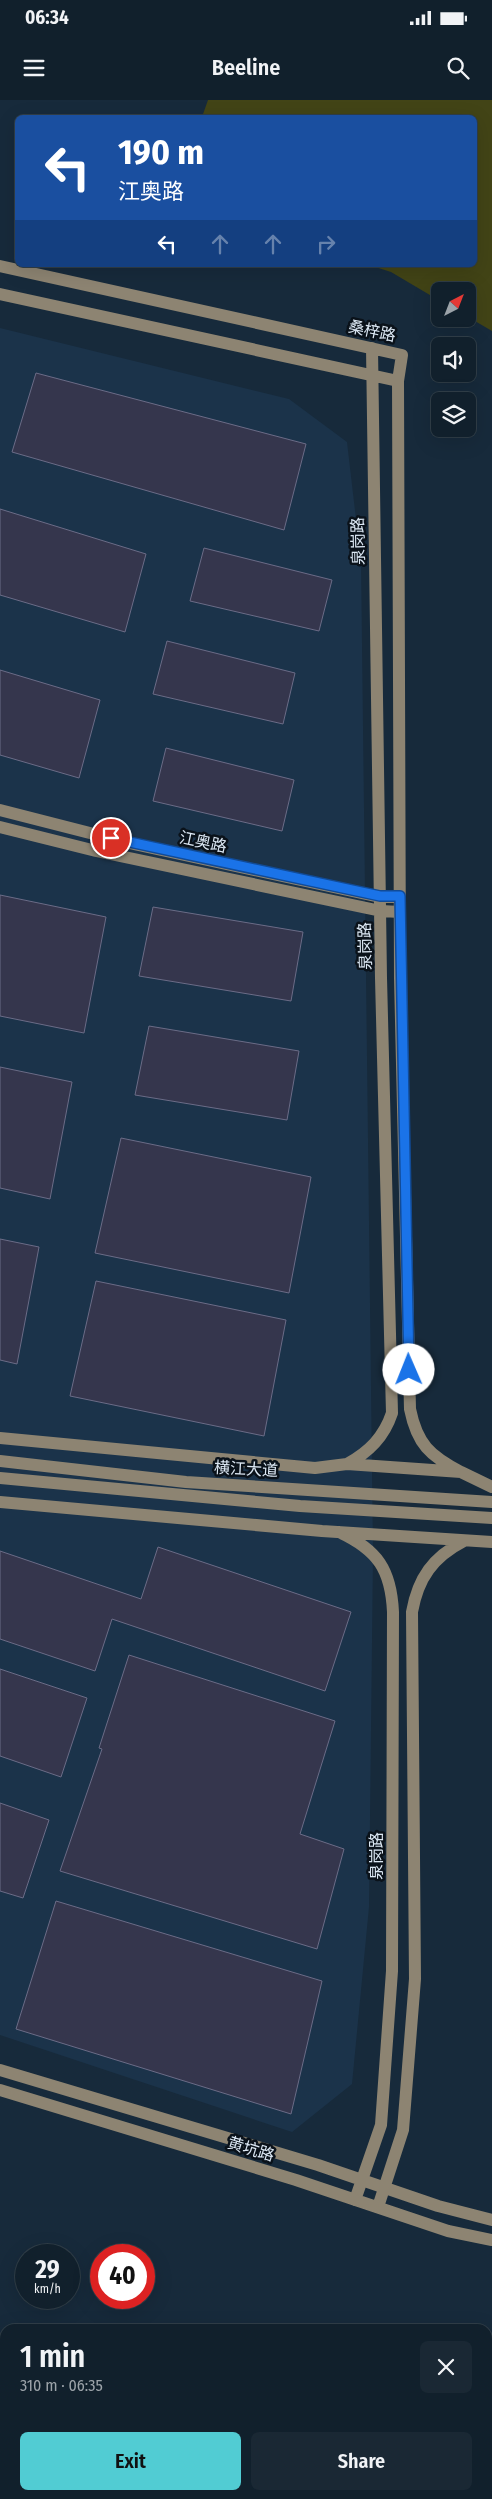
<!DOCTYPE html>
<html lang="en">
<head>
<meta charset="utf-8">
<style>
  body { margin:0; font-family:"Fira Sans Condensed","Noto Sans SC",sans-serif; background:#1a2834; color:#f1f3f6; height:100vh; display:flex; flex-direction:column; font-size:19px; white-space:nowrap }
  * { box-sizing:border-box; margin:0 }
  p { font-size:16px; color:#9ca3a9 }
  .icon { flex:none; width:28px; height:28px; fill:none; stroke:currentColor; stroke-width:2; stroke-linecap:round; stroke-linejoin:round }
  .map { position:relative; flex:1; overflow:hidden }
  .drawer { position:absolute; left:0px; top:2224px; width:492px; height:176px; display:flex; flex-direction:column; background:#11202c; border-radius:15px 15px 0 0; box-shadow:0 5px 20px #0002,0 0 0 1px #303e48 }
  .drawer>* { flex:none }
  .guide { position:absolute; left:15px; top:15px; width:462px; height:152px; border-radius:8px; box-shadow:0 5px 20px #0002,0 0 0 1px #303e48; background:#1a4fa0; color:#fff; overflow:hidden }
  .needle { width:32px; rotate:42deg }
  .buttons { position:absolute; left:431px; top:182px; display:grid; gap:10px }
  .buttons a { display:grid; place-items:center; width:45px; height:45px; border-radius:8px; background:#11202c; box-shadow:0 5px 20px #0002,0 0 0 1px #303e48; font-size:25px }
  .speed { position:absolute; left:15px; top:2144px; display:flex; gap:10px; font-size:25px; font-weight:700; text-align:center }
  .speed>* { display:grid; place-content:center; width:65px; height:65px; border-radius:50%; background:#11202c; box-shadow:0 5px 20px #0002,0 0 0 1px #303e48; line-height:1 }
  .speed small { font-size:12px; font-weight:400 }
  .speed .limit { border:8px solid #d22; background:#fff; color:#111 }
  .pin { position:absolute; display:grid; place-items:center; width:42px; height:42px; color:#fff; margin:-21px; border:2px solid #fff; border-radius:50%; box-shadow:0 1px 5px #0007 }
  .me { position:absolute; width:55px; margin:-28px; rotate:359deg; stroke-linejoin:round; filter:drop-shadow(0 0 4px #0008) }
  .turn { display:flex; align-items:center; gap:18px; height:105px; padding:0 20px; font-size:22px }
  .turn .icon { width:65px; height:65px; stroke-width:2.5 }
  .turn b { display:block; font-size:35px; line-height:42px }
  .lanes { display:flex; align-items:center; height:48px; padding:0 20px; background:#0003; justify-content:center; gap:25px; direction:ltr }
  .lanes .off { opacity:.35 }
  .round { display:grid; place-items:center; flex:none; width:52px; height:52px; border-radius:8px; background:#1a2834 }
  .overview { display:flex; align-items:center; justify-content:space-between; height:85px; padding:0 20px }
  h1 { font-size:30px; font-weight:600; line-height:38px }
  .action { display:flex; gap:10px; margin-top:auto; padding:10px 20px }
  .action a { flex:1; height:58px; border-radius:8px; background:#51ccd3; color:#111; font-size:20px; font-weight:600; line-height:58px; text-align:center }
  .action a+a { background:#1a2834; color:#f1f3f6 }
  .status { display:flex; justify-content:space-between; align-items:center; height:35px; padding:0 25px; background:#11202c; direction:ltr }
  .status svg { height:14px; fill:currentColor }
  header { display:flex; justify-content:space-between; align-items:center; height:65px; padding:0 20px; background:#11202c; font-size:22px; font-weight:600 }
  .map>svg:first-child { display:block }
  .built { fill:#1b334a }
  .green { fill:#424416 }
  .building { fill:#35364d; stroke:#6b6c87 }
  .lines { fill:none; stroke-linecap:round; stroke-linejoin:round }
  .secondary { stroke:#8d8472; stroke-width:12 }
  .route-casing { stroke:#114b97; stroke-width:12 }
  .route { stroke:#1a73e8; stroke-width:9 }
  .labels { text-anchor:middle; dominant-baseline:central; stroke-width:5; stroke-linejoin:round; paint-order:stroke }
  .street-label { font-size:16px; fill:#dce8f4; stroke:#0a121a }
</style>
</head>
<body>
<div class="status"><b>06:34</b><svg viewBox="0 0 49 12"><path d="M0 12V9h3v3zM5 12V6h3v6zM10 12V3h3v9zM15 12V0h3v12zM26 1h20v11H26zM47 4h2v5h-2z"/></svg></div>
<header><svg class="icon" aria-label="menu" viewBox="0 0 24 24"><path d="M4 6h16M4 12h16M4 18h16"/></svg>Beeline<svg class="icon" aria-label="search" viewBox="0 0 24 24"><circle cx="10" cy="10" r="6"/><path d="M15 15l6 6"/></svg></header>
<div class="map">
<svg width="492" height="2399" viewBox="0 0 492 2399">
  <rect width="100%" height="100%" fill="#172a3b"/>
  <path class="built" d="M0,228L289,299L347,342L361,462L373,1453L369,1807L352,1984L292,2032L0,1935Z"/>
  <path class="green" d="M208,0H492V231L468,217V191H440V201L391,172L369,165H475V18L202,17Z"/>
  <path class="building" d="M36,273L306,344L284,430L12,352Z
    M0,409L146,454L125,532L0,495Z
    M204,448L332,480L319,531L190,501Z
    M167,541L295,573L283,624L153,594Z
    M0,570L100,600L79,678L0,655Z
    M166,648L294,680L282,731L153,701Z
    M0,795L106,817L84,933L0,916Z
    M153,807L303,832L291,901L139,876Z
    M149,926L299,951L287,1020L135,995Z
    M0,967L72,982L50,1099L0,1088Z
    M121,1038L311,1077L289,1193L95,1153Z
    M0,1139L39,1147L17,1264L0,1260Z
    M96,1181L286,1220L264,1336L70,1296Z
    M158,1447L351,1512L325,1591L112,1519L95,1571L0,1539V1451L141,1499Z
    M129,1555L335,1621L300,1734L344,1749L317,1849L60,1771L102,1649L99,1648Z
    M0,1569L87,1598L61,1677L0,1656Z
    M0,1703L49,1720L23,1798L0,1791Z
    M56,1801L322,1881L291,2014L16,1929Z"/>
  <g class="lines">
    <path class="secondary" d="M0,166L402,255L398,281L400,878L410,1309C417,1344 430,1356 461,1372
      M0,194L398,281
      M0,710L129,743L380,797H400
      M0,727L96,751L381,811L400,812
      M0,1338L315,1368L347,1364L461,1372L492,1387
      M0,1361L186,1382L492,1402
      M347,1364C369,1352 384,1337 392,1313L381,878L372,248
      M0,1378L300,1406L492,1418
      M0,1402L322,1431L492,1442
      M339,1432C378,1450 391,1470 393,1512L392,1871L381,2025L355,2100
      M0,1970L318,2065L438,2106L492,2120
      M0,1990L296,2080L448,2131L492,2140
      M378,2107L403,2030L415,1879L412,1512C418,1478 433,1457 464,1441"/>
  </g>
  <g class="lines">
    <defs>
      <path id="route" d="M111,738L380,796H400L409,1270"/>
    </defs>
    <use href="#route" class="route-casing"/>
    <use href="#route" class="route"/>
  </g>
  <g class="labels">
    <g class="street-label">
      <text transform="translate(372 231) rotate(12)">桑梓路</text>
      <text transform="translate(358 441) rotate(-91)">泉岗路</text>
      <text transform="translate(203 742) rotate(12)">江奥路</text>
      <text transform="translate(365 846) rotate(-91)">泉岗路</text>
      <text transform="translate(246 1369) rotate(3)">横江大道</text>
      <text transform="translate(376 1756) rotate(-90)">泉岗路</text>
      <text transform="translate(251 2049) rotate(17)">黄坑路</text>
    </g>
  </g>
</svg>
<div class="buttons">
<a><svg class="needle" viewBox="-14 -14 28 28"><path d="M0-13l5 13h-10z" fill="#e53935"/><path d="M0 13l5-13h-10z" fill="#9ca3a9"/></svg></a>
<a><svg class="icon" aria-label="sound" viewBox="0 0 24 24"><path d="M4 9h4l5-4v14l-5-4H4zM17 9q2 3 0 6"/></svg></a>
<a><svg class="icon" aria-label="layers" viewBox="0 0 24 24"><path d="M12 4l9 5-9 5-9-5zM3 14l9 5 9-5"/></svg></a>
</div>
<div class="speed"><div>29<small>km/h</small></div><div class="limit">40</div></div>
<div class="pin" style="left:111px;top:738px;background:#d93025"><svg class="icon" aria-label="arrive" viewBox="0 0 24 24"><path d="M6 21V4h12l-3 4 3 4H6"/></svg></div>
<svg class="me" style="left:409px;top:1270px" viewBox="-20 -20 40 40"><circle r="19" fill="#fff"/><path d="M0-13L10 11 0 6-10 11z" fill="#1a73e8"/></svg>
<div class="guide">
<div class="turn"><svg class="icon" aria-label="left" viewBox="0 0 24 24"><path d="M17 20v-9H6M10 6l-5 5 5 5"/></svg><div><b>190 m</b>江奥路</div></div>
<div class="lanes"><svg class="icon" aria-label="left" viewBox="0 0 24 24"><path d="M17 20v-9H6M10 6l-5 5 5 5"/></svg><svg class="icon off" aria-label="ahead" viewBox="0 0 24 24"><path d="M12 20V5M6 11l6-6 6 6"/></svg><svg class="icon off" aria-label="ahead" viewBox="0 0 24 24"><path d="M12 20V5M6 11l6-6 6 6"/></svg><svg class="icon off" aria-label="right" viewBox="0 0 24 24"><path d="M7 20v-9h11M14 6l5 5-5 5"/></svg></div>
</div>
<section class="drawer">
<div class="overview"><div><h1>1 min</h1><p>310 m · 06:35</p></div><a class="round"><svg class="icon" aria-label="close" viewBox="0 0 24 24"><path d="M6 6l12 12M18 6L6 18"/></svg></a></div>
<div class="action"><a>Exit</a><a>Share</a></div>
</section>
</div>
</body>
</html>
